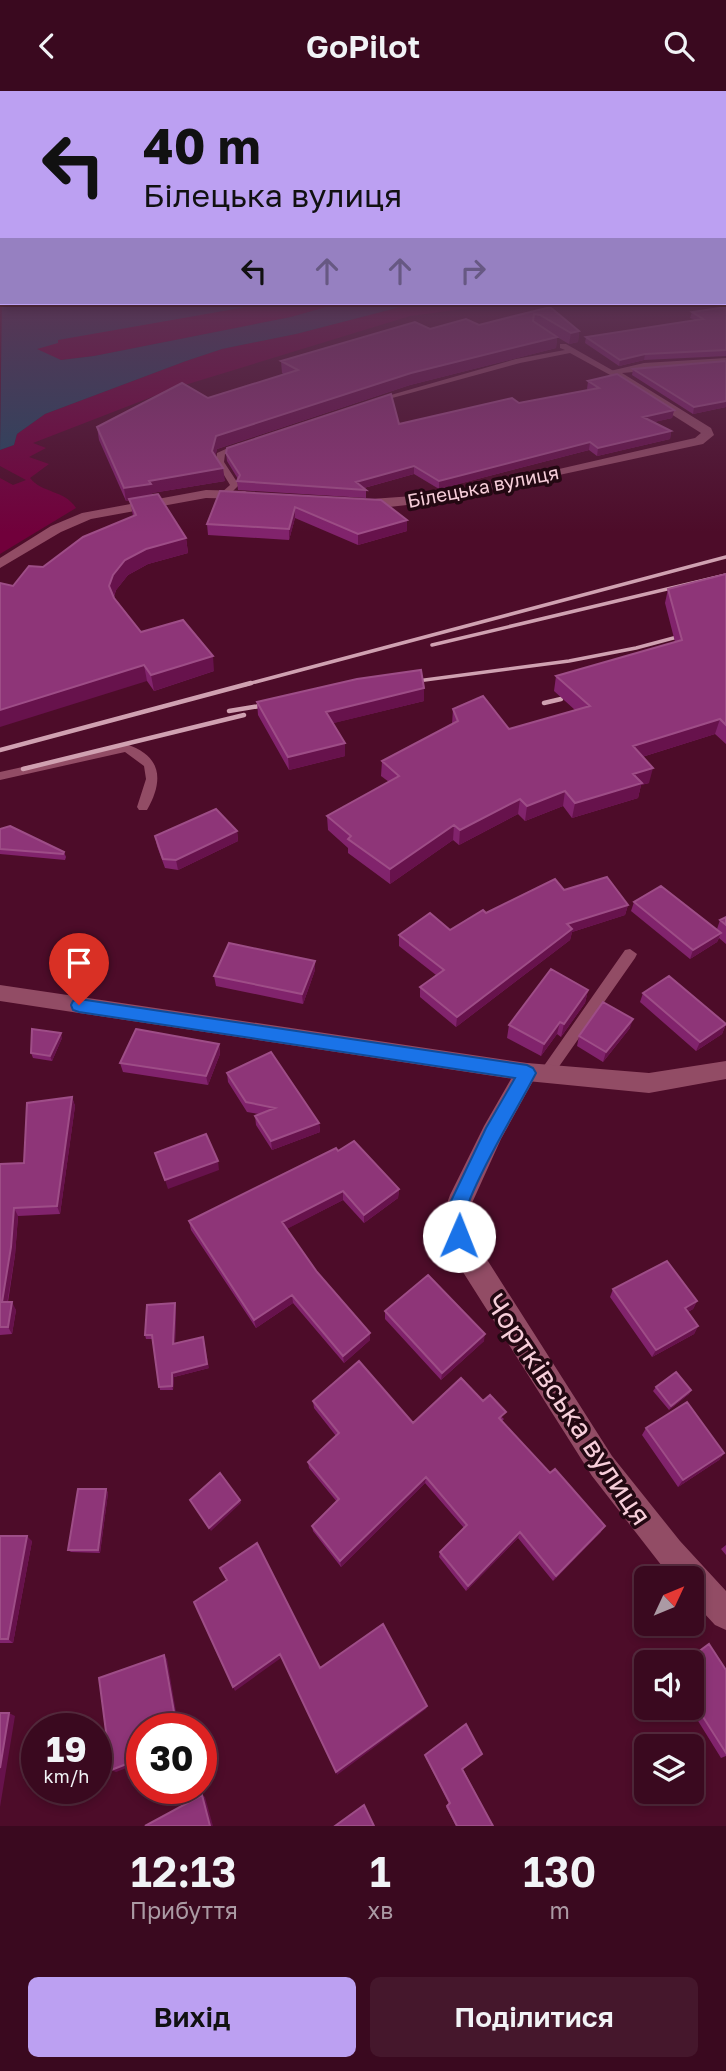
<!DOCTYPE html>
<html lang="uk">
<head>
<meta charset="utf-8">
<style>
  body { margin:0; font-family:"Golos Text",sans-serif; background:#45172c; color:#f1f3f6; height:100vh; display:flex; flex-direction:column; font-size:26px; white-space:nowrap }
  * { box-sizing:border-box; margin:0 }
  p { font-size:23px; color:#ab9aa4 }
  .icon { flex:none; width:38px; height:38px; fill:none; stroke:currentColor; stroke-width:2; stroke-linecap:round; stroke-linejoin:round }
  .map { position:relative; height:1735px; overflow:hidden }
  .drawer { display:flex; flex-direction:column; background:#3a091f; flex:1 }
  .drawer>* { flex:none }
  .top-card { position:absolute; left:0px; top:0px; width:726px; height:214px; box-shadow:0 4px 10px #0003,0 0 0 2px #542a3d; background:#bca0f2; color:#111; overflow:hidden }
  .needle { width:46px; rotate:46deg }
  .fabs { position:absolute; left:634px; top:1475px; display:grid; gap:14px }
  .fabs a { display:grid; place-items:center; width:70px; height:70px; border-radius:10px; background:#3a091f; box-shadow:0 4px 10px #0003,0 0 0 2px #542a3d; font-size:35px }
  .speed { position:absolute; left:21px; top:1622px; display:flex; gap:14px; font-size:35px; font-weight:700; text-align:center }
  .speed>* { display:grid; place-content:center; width:91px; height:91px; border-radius:50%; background:#3a091f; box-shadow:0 4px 10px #0003,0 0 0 2px #542a3d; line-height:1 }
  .speed small { font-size:18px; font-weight:400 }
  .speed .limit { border:10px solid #d22; background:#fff; color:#111 }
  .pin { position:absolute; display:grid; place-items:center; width:60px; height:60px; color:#fff; margin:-72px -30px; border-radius:50% 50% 50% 0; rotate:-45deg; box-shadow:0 0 7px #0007 }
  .pin .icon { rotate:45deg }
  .me { position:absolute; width:77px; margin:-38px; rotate:1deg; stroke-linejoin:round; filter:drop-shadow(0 0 5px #0008) }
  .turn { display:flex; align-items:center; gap:24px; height:147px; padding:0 28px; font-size:32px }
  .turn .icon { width:91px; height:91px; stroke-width:2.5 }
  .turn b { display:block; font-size:49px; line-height:60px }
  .lanes { display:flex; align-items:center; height:66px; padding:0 28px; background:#0003; justify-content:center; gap:35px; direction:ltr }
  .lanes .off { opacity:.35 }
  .eta { display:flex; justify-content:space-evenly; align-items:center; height:119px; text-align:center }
  .eta b { font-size:42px; font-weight:600; line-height:49px }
  .button { display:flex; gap:14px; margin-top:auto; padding:14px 28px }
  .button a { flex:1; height:80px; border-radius:10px; background:#bca0f2; color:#111; font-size:28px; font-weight:600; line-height:80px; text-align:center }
  .button a+a { background:#45172c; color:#f1f3f6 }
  header { display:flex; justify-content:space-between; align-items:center; height:91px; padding:0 28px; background:#3a091f; font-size:32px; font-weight:600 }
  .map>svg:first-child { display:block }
  .green { fill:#71003b }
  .water { fill:#204861 }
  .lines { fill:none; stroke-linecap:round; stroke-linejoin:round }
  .service { fill:#924c65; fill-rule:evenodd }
  .minor { fill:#924c65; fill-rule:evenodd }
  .tertiary { fill:#924c65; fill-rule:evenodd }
  .rail-far1 { stroke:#d0a1b1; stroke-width:3.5 }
  .rail { stroke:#d0a1b1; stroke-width:4.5 }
  .wall { fill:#81236c }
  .shaded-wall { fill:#67124c }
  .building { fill:#8e3578; stroke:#9e4d87; stroke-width:2 }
  .route { fill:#1a73e8; stroke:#114b97; stroke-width:2 }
  .labels { text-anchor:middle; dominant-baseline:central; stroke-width:7; stroke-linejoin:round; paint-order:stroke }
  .far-street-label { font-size:19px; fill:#f7ceda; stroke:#230812 }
  .near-street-label { font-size:28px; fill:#f7ceda; stroke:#230812 }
</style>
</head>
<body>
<header><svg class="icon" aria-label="back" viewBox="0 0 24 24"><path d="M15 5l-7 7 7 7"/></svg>GoPilot<svg class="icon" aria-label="search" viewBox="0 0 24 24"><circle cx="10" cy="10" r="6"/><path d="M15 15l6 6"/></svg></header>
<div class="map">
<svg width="726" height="1735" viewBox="0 0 726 1735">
  <rect width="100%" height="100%" fill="#4d0c29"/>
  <path class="green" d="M269,212H340L291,226L94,265L60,269L36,258L57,249L108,238Z
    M416,212H537L471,217L410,225L175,297L33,352L46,357L29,366L49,373L30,387C41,402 65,399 76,417L0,463V387L13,394L26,389L0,375V359L14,354L17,343L45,323L186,270L222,258L296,243Z"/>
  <path class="water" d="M2,202V212H269L58,249V252L37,258L61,269L94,265L291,226L340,212H416L296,243L222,258L186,270L45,323L17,343L14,354L0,359Z"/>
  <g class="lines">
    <path class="service" d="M560,253H566L619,283L612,285L570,262L520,272L374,312L370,310L516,268L565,259L560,257Z
      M239,352L246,354L225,363L224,371L239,394L227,406H221V402L230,394L216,371L217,362Z
      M126,653C162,665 164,689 147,719H139L137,716L146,688L144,675L125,661L0,689V681Z
      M630,858L637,863L635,867L551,987L546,989L541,987L538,983L541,979L625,859Z"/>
    <path class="minor" d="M726,267V273L622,282L711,337L714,344L703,353L434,411L371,418L352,415L350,412C355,408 420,405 434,403C521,389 608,366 695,347L701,342L611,285L610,280L644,272Z
      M206,399L245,400L252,404L245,408L206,407L91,428L61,441L0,477V467L51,435L82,422Z
      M527,972L535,974L538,981L501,1048L472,1112V1145L612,1365L680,1450L726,1500V1539L715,1534L691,1508V1488H672L592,1385L456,1170C447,1150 441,1125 450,1104L484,1035L519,974Z"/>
    <path class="tertiary" d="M0,894L527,972L649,982L726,970V988L649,1002L527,990L0,910Z"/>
    <path class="rail-far1" d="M432,554L726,484
      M402,592L569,570L636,557L726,533
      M244,594L726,466"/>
    <path class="rail" d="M544,612L561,608
      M229,620L278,612
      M0,659L251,592
      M23,678L244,624"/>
  </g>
  <path class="wall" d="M550,216L579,240L578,251L569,253L557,246L556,257L410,294L217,358L215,365L225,390L152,402L153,404L186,447L188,462L148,473L128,484L116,499L114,506L141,541L214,580L154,600L147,590L13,495L43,476L133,425L130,409L126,410L99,349L97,336L208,307L285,284L282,282L281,270L430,238L479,234Z
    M726,216V265L644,269L619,275L585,252L586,246L695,229L690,227L692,221Z
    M726,270V316L693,323L632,284L633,278Z
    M588,290L674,319L672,327L654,331L671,340L670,348L597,365L589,359L439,398L414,383L364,397L366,399V407L238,399L237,390L238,388L227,370L226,362L399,333L588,299L587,298Z
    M220,400L407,429V440L358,454L295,427L289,449L208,444L207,433Z
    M726,483V653L715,643L642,666L649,692L641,694L638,707L572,727L563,715L525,730L518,723L459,754L453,749L390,793L348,762V757L328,739L327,725L389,691L381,685L382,670L452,633L453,618L509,638L575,619L554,600L556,585L675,551L665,512L668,498Z
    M424,597V610L333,632L345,665L289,679L258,624L257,611Z
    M0,738L64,761L66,766L65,769L0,763Z
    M237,740L238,750L178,779L165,777L157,755L155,745Z
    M564,799L628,814L625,824L572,841L570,849L456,936L420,906V896L436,884L399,855V844L450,839L486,822Z
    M634,811L717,838L720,829L726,826V853L719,847L717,851L690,868L631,820Z
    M315,879L303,913L216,895L214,885Z
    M588,899L585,912L561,946L557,943L541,965L507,947L509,934Z
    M643,902L726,933L722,943L696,960L640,911Z
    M630,937L603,971L577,955L579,945Z
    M62,947L52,970L33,967L31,962Z
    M219,953L220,963L208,994L123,981L120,972Z
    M227,982L319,1032L320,1041L272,1059L256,1034L255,1025L259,1023L247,1021L228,991Z
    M72,1006L75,1015L60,1123L18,1125L15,1164L8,1211L16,1219L12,1243L0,1244V1073L24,1072Z
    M338,1060L399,1098L398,1107L364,1132L343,1109L286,1138L317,1181L370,1249L344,1272L293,1212L256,1237L191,1139L189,1130Z
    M613,1198L697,1210L693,1218L688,1221L698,1235L694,1243L652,1266L610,1206Z
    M175,1212L176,1216L175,1253L209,1277L174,1286L173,1299H160L152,1248H146L145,1244Z
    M385,1220L484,1250L441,1289L385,1228Z
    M656,1296L691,1299L689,1303L669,1319L653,1300Z
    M313,1310L413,1332L483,1310L504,1328L502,1330L601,1441L553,1490L518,1447L466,1500L439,1466L440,1461L464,1437L425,1392L341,1476L313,1440L312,1435L337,1411L309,1377L308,1371L336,1345L314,1317Z
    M646,1337L724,1362L719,1369L678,1396L642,1344Z
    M106,1398L108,1402L100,1462L71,1461L68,1459Z
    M0,1445L32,1450L13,1552H0Z
    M726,1454V1464L721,1458Z
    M691,1572L726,1579V1665L721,1667L690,1617H691Z
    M425,1664L463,1678L493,1735H456L446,1716L449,1713L425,1665Z"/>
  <path class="shaded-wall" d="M579,240L578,251L569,253L571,242Z
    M557,246L556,257L410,294L217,358L214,372L212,360L216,345L411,282Z
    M645,263L644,269L619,275L620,269Z
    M726,310V316L693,323L694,316Z
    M674,319L672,327L641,334L643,326Z
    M671,340L670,348L597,365L598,357Z
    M590,351L589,359L439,398V390Z
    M414,375V383L360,398L356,391Z
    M223,377L225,390L152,402L153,405L126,410L124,397L149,390Z
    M295,416V427L289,449V438Z
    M407,429V440L358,454V443Z
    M186,447L188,462L148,473L128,484L116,499L112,510L109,495L113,484L125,469L146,458Z
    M213,565L214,580L154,600L151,584Z
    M144,574L147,590L0,636V619Z
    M424,597V610L326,634V621Z
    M720,628L715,643L629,670L633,655Z
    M345,652V665L289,679L288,666Z
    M653,677L649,692L641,694L638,707L572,727L575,712L633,683Z
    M565,700L563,715L525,730L527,715Z
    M520,708L518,723L459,754L460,739Z
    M454,734L453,749L390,793V778Z
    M237,740L238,750L178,779L176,769Z
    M628,814L625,824L572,841L570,849L456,936L457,926L567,833Z
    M721,842L717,851L690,868L693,859Z
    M315,870V879L303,913L302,903Z
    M588,899L585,912L561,946L564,933Z
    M633,928L630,937L603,971L606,961Z
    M560,931L557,943L541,965L544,953Z
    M726,933L722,943L696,960L700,951Z
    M61,942L62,947L52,970L50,965Z
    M219,953L220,963L208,994L206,985Z
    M72,1006L75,1015L60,1123L57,1115Z
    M319,1032L320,1041L272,1059L271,1050Z
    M218,1070L219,1079L168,1098L165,1089Z
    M399,1098L398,1107L364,1132V1124Z
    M343,1100V1109L283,1140L282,1131Z
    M14,1117L18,1125L15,1164L6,1219L2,1211Z
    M292,1204L293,1212L256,1237L254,1229Z
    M697,1210L693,1218L681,1225L685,1217Z
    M12,1211L16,1219L12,1243L8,1236Z
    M175,1212L176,1216L175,1257L173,1253Z
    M698,1235L694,1243L652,1266L656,1259Z
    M370,1242V1249L344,1272L343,1265Z
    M485,1243L484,1250L441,1289L442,1282Z
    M204,1250L209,1277L174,1286L173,1299L172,1295V1282Z
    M691,1299L689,1303L669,1319L671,1315Z
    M724,1362L719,1369L678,1396L683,1389Z
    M426,1386L425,1392L341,1476L340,1470Z
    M106,1398L108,1402L100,1462L98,1459Z
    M240,1409L241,1412L211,1440L209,1437Z
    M605,1435L601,1441L553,1490L556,1485Z
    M520,1441L518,1447L466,1500L468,1495Z
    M27,1445L32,1450L13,1552L8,1548Z
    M280,1563L281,1567L235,1600L233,1596Z
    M164,1564L167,1568L179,1638H177Z
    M427,1615L426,1618L337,1684L336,1681Z
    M9,1622L15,1625L0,1716V1677Z
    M142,1667V1671L116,1681L111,1679Z
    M202,1704L205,1706L213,1735H210Z"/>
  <path class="building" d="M550,216L579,240L571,242L540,224L534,223L533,230L557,246L411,282L216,345L212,360L223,377L149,390L151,393L124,397L97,336L182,292L208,307L298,279L281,270L415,231L430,238L466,228L479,234Z
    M726,216V259L645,263L620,269L586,246L703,228L692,221Z
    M726,270V310L694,316L633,278Z
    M617,283L674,319L643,326L671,340L598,357L590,351L439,390L414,375L356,391L366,399L237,390L240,384L226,362L227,357L391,303L399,333L512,307L519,312L599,297L588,290Z
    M220,400L381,409L407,429L358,443L295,416L289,438L207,433Z
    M158,403L186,447L146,458L125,469L113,484L109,495L114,507L141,541L183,529L213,565L151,584L144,574L0,619V492L13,495L29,475L43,476L83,446L136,424L129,408Z
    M726,483V634L720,628L633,655L653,677L633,683L642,692L575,712L565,700L527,715L520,708L460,739L454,734L390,778L348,748L351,745L327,725L399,685L382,670L458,630L453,618L483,605L509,638L590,615L556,585L682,549L668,498Z
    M421,579L424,597L326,621L345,652L288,666L257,611L357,588Z
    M216,718L237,740L176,769L163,768L155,745Z
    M10,735L64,761L63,763L0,758V738Z
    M607,786L628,814L567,833L572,838L457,926L420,896L444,879L399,844L430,822L450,839L483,819L486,822L555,788L564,799Z
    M661,795L721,842L693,859L634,811Z
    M726,826V834L720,829Z
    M229,852L315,870L302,903L214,885Z
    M551,878L588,899L564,933L560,931L544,953L509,934Z
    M669,885L726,933L700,951L643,902Z
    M603,911L633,928L606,961L579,945Z
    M32,938L61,942L50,965L31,962Z
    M136,938L219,953L206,985L120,972Z
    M271,961L319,1032L271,1050L255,1025L275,1017L246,1011L227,982Z
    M72,1006L57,1115L14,1117L11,1156L2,1211H12L8,1236H0V1073L24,1072L27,1012Z
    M206,1043L218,1070L165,1089L155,1062Z
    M354,1050L399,1098L364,1124L343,1100L282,1131L317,1181L370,1242L343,1265L292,1204L254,1229L189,1130L336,1057L338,1060Z
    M667,1170L697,1210L685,1217L698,1235L656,1259L613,1198Z
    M428,1184L485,1243L442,1282L385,1220Z
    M175,1212L173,1253L203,1246L207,1273L172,1282V1295L159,1296L152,1244H145L147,1214Z
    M359,1270L413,1332L461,1287L483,1310L490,1304L506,1321L499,1327L550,1382L555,1378L605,1435L556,1485L520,1441L468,1495L440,1461L467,1434L426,1386L340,1470L312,1435L339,1408L308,1371L339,1342L313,1310Z
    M676,1281L691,1299L671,1315L656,1296Z
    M687,1311L724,1362L683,1389L646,1337Z
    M220,1382L240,1409L209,1437L190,1409Z
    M78,1398H106L98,1459H68Z
    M0,1445H27L8,1548H0Z
    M257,1452L320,1577L383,1533L427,1615L336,1681L280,1563L233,1596L194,1511L227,1489L220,1477Z
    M709,1553L726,1579V1662L691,1607V1572H683Z
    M164,1564L177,1638H142V1667L111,1679L99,1587Z
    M0,1622H9L0,1677Z
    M466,1633L482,1663L462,1678L493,1735H457L447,1715L450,1712L425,1664Z
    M202,1704L210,1735H145Z
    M364,1714L374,1735H335Z"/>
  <linearGradient id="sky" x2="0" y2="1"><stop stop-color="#2a0717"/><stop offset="0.45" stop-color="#5c3454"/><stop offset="1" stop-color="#5c3454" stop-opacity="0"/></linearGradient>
  <rect width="726" height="441" fill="url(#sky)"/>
  <path class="route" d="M79,908L527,974L533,977L536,982C514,1024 488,1064 470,1108C465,1122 472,1138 466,1151L459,1154L453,1151L450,1145V1112L486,1037L515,987L79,921L73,919L71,914L73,910Z"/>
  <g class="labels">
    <g class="far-street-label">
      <text transform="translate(483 395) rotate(-11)">Білецька вулиця</text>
    </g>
    <g class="near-street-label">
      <text transform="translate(569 1318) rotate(56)">Чортківська вулиця</text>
    </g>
  </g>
</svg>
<div class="fabs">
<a><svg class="needle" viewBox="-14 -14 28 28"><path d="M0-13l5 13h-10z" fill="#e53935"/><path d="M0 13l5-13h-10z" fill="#ab9aa4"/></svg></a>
<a><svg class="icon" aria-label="sound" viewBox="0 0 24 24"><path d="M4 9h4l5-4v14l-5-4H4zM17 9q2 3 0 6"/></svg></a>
<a><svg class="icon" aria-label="layers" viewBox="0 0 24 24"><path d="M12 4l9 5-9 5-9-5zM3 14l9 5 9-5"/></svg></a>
</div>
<div class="speed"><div>19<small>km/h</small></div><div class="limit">30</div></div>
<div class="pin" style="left:79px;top:914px;background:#d93025"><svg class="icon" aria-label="arrive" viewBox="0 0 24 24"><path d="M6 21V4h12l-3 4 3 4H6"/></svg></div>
<svg class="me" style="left:459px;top:1145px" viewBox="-20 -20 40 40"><circle r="19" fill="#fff"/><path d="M0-13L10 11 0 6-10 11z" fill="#1a73e8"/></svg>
<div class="top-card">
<div class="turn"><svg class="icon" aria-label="left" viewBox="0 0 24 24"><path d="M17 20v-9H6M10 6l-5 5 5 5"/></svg><div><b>40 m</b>Білецька вулиця</div></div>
<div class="lanes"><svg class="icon" aria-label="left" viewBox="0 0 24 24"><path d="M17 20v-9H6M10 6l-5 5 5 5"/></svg><svg class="icon off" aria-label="ahead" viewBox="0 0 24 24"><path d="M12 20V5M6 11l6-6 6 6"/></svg><svg class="icon off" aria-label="ahead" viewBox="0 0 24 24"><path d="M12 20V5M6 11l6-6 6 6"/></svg><svg class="icon off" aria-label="right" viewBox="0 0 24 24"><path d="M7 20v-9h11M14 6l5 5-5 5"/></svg></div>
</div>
</div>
<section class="drawer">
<div class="eta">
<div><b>12:13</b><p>Прибуття</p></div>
<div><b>1</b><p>хв</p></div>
<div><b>130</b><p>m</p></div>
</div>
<div class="button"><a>Вихід</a><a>Поділитися</a></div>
</section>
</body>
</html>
